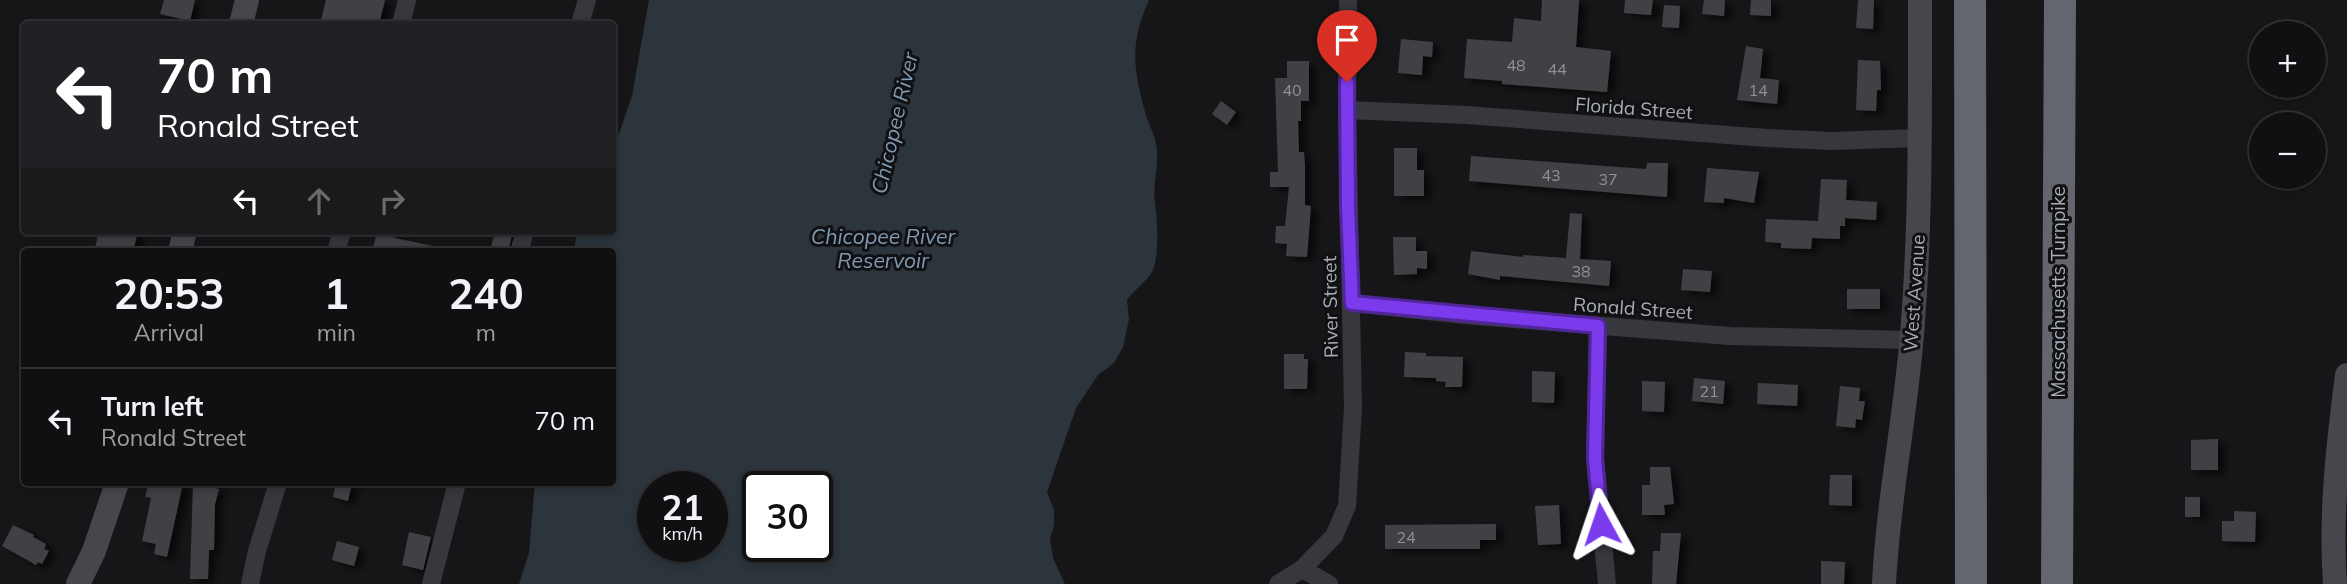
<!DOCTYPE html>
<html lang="en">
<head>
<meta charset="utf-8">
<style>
  body { margin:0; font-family:Mulish,sans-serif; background:#19191b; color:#f1f3f6; height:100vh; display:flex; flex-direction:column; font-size:26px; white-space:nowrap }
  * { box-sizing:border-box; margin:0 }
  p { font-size:23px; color:#9c9d9f }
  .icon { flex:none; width:38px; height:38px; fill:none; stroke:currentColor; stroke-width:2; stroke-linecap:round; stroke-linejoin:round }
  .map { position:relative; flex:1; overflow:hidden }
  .drawer { position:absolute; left:21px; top:248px; width:595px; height:238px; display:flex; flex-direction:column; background:#101012; border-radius:7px; box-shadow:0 4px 10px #0003,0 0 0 2px #303032 }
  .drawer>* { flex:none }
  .guide { position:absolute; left:21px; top:21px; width:595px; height:214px; border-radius:7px; box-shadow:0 4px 10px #0003,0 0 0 2px #303032; background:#202124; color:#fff; overflow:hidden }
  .tools { position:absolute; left:2249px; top:21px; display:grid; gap:14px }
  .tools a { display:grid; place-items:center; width:77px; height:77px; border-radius:50%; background:#101012; box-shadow:0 4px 10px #0003,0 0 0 2px #303032; font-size:35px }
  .speed { position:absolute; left:637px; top:471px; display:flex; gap:14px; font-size:35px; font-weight:700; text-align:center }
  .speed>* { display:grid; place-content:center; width:91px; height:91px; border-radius:50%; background:#101012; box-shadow:0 4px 10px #0003,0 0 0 2px #303032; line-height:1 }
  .speed small { font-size:18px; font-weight:400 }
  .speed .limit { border:4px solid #111; border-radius:10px; background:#fff; color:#111 }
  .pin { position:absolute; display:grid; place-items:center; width:60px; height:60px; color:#fff; margin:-72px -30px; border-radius:50% 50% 50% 0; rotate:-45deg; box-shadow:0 0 7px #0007 }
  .pin .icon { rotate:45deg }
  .me { position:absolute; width:77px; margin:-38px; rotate:355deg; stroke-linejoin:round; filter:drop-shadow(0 0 5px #0008) }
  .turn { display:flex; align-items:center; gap:24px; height:147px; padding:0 21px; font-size:32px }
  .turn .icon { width:91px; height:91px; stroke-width:2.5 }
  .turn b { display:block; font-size:49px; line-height:60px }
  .lanes { display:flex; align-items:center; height:66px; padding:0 21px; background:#0003; justify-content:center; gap:35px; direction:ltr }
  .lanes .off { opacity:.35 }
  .eta { display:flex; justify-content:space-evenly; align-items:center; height:119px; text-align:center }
  .eta b { font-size:42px; font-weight:700; line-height:49px }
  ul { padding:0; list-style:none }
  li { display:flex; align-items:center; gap:21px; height:105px; padding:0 21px; border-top:2px solid #303032 }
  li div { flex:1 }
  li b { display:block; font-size:26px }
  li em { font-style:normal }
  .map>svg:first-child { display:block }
  .water { fill:#2c353c; fill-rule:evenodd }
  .building { fill:#404145; filter:url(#shadow) }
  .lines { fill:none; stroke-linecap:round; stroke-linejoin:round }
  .street { stroke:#37383d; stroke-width:18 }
  .secondary { stroke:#45474d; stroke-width:24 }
  .highway { stroke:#63666e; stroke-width:32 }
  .route-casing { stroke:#51269a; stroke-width:18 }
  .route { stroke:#7c3aed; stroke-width:12 }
  .labels { text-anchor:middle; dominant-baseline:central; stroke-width:6; stroke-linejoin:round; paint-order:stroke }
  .number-label { font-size:16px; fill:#8e929b }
  .street-label { font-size:19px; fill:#a8adb8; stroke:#111113 }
  .water-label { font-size:21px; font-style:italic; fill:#7f9bb3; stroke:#111113 }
</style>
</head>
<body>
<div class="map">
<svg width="2347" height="584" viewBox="0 0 2347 584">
  <defs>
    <filter id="shadow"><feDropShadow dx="7" dy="4" stdDeviation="3.5" flood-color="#0009"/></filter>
  </defs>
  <rect width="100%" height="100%" fill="#161618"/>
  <path class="water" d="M649,0H1149C1128,47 1134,71 1147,119C1150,127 1155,136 1156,144C1160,164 1152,183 1155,203C1157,220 1160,256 1152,272C1146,282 1134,290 1127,300L1129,319L1123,347L1114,363L1098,375L1076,408L1047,492L1054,510V525L1050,539L1053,558L1065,584H519L529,553L535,483H612V252H574L577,231H612L613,151L632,96ZM653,486H712V546H653ZM758,486H817V546H758Z"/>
  <path class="building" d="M164,0H195L190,21L160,14Z
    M326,0H385L379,24H320Z
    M1542,0H1579L1576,47L1611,51L1607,92L1502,84V81L1464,78L1467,39L1512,42L1514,18L1541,21Z
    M1625,0H1653L1651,15L1624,13Z
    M1704,0H1725L1724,16L1702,14Z
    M1751,0H1771V16L1750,15Z
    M1858,0H1874L1873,29L1856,28Z
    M1664,5L1680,6L1679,28L1662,27Z
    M1401,39L1433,42L1432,57L1423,56L1422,75L1398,73Z
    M1746,46L1763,49L1760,78L1779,80L1777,104L1737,100Z
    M1858,60L1880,61L1881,90H1877L1876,111L1856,110Z
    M1287,61H1309V101H1301V121H1298L1299,152H1304L1305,166V205L1311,206L1307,257L1286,256L1287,244L1275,243L1276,226H1285L1289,187H1270V172H1278L1275,78H1287Z
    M1221,101L1236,112L1227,125L1212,114Z
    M1394,148H1417V170H1424V196H1394Z
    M1471,156L1646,169L1647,163H1668L1667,197L1469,181Z
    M1707,168L1759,172L1754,203L1724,198V203L1704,202Z
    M1821,179L1847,180L1846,200L1877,202L1876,220L1845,218V226H1840V239L1812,238L1811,249L1781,248V243L1765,242L1766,219L1818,221Z
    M1570,213L1582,214L1580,259L1611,261L1609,286L1500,276V280L1468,274L1471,251L1523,257V255L1566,258Z
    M99,231H138L133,252H94Z
    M495,231H513L508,252H490Z
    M377,232L386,234L392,232L395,238L433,246L432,252H372Z
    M1393,237H1416V251H1427V269L1417,268V274L1394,275Z
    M1683,269L1712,271L1710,292L1681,290Z
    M1847,289H1880V309H1847Z
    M1405,352L1426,353V356L1463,357L1462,387H1445L1446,382L1436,381V378L1404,377Z
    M1284,354H1304V359H1308L1307,389H1284Z
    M1532,371L1555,372L1554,403L1532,402Z
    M1694,378L1725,381L1723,404L1692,401Z
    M1642,381L1665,382L1664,412L1642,411Z
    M1758,383L1798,385L1797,406L1757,404Z
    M1840,386L1860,388L1859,401H1865L1862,420L1856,419L1855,428L1836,426Z
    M2218,439V470H2191V440Z
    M1650,467H1670L1674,504L1664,505L1665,515H1642V485H1650Z
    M1830,475H1852V506L1829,505Z
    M149,483H183L167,557L154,554L156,544L142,541L151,498L145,497Z
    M193,483L219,489L215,504L214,550H209L208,579H190Z
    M336,483H352L348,501L333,497Z
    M2185,497H2200V517H2185Z
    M1559,505L1561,544L1538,545L1535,506Z
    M2234,511L2256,512L2255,542L2222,541V521H2234Z
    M1496,524V540H1480V549H1385V525Z
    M13,525L34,535L33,537L46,544L44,549L49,551L42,564L38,562L36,565L2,546Z
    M409,532L431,537L423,570L402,565Z
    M1661,533H1681L1676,584H1652L1653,551H1660Z
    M337,541L359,547L354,566L332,560Z
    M1821,561L1845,562L1844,584H1821Z"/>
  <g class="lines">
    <path class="street" d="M401,24L407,0
      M580,24L587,0
      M1347,110L1466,115L1767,138L1831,141L1918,138
      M336,252L342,231
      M519,252L525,231
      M1352,303L1475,316L1730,336L1912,340
      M1598,326L1595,458L1607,584
      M1302,569L1329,584
      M250,584L257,551L278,483
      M431,584L457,483
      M1278,584L1302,569L1334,536L1347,506L1353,408L1347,110L1348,0"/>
    <path class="secondary" d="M241,24L247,0
      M180,252L185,231
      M78,584L94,551L117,483
      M1884,584C1888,501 1905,419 1912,335C1921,224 1920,112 1920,0
      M2335,584C2330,514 2338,445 2347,375"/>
    <path class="highway" d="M1970,0L1971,584
      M2057,584L2060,0"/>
  </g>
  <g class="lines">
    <defs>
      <path id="route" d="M1347,82L1348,208L1352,303L1598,326L1595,458L1601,524"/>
    </defs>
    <use href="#route" class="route-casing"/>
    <use href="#route" class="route"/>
  </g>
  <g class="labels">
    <g class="number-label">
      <text x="1516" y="65">48</text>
      <text x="1557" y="69">44</text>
      <text x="1292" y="90">40</text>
      <text x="1758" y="90">14</text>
      <text x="1551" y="175">43</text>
      <text x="1608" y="179">37</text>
      <text x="1581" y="271">38</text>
      <text x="1709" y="391">21</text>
      <text x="1406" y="537">24</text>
    </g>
    <g class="street-label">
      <text transform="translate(1634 108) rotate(4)">Florida Street</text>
      <text transform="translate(2058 292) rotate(-90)">Massachusetts Turnpike</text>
      <text transform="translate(1914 293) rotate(-86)">West Avenue</text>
      <text transform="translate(1330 307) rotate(-91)">River Street</text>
      <text transform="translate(1633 308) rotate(4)">Ronald Street</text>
    </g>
    <g class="water-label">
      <text transform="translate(894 123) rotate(-77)">Chicopee River</text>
      <text x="883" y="236">Chicopee River<tspan x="883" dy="24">Reservoir</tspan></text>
    </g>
  </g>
</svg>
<div class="tools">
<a>+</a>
<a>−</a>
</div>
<div class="speed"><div>21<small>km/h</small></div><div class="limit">30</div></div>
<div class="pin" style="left:1347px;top:82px;background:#d93025"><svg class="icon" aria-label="arrive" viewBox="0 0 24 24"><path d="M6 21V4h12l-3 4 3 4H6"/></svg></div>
<svg class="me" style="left:1601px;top:524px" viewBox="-20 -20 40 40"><path d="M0-17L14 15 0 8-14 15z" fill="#7c3aed" stroke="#fff" stroke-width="4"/></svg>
<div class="guide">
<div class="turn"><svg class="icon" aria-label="left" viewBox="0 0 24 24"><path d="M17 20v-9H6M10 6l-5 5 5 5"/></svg><div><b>70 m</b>Ronald Street</div></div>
<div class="lanes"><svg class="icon" aria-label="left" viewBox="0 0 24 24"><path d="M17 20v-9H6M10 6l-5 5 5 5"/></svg><svg class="icon off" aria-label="ahead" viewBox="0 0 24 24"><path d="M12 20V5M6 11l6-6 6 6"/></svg><svg class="icon off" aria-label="right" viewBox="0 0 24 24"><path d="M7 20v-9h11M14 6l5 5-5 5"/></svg></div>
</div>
<section class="drawer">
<div class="eta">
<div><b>20:53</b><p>Arrival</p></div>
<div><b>1</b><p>min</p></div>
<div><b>240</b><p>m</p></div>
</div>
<ul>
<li><svg class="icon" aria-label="left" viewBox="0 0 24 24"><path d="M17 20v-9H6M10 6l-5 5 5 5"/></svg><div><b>Turn left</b><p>Ronald Street</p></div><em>70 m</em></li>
</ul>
</section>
</div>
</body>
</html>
